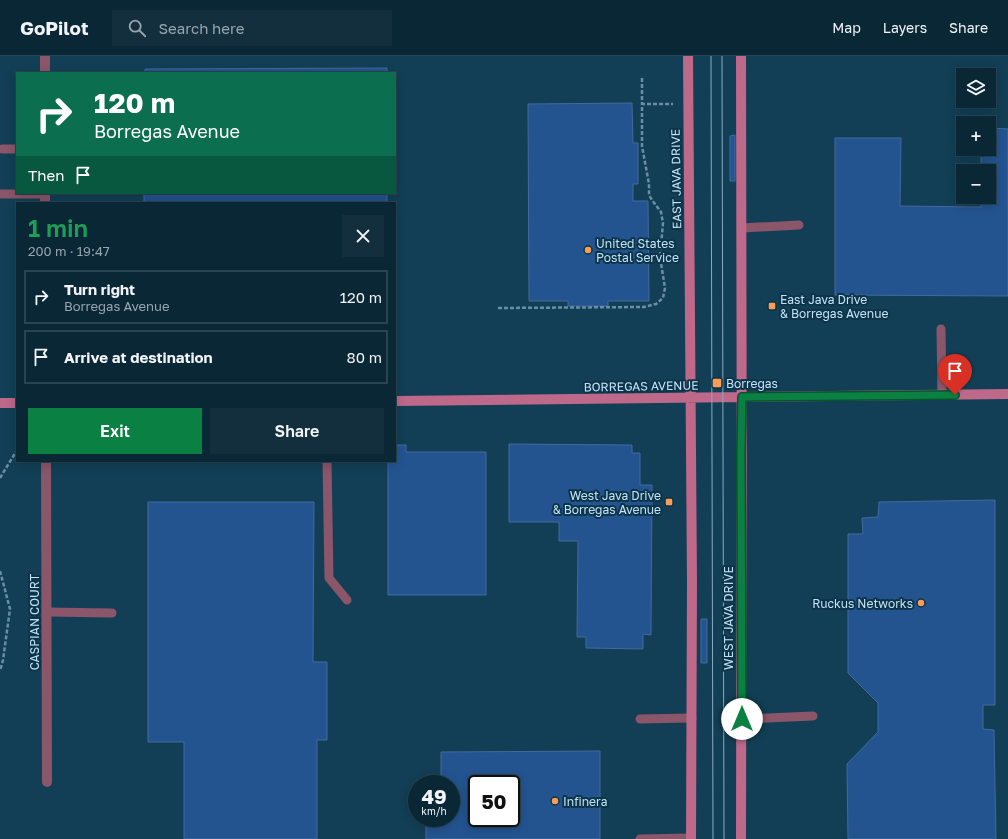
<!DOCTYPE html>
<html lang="en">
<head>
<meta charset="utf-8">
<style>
  body { margin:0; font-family:"Golos Text",sans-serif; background:#132f3e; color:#f1f3f6; height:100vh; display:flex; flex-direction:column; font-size:15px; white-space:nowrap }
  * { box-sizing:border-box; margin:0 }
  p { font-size:13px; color:#99a5ad }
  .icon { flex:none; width:22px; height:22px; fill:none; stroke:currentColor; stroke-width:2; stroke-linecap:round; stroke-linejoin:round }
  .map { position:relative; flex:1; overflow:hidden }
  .panel { position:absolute; left:16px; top:146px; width:380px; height:260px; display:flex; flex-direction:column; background:#0a2736; border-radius:0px; box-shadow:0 2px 10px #0003,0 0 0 1px #2a4451 }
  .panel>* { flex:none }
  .banner { position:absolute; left:16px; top:16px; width:380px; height:122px; border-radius:0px; box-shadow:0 2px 10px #0003,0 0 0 1px #2a4451; background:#0b6e4f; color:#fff; overflow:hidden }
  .tools { position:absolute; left:956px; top:12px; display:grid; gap:8px }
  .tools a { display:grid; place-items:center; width:40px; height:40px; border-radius:0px; background:#0a2736; box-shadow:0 2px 10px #0003,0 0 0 1px #2a4451; font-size:20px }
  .speed { position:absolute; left:408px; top:719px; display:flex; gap:8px; font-size:20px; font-weight:700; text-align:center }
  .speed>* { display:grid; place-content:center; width:52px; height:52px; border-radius:50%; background:#0a2736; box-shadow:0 2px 10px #0003,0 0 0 1px #2a4451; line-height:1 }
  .speed small { font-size:10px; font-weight:400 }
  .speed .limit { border:2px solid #111; border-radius:6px; background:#fff; color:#111 }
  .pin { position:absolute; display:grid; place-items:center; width:34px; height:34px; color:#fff; margin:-41px -17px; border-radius:50% 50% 50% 0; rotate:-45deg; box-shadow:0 0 4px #0007 }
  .pin .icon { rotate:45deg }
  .me { position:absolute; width:44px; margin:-22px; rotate:0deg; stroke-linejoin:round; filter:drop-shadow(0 0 3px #0008) }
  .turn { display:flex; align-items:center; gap:14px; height:84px; padding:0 12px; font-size:18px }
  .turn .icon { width:52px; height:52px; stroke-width:2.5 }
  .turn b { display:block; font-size:28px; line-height:34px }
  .then { display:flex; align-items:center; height:38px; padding:0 12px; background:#0003; gap:8px; font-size:15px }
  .round { display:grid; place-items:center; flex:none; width:42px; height:42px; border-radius:0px; background:#132f3e }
  .summary { display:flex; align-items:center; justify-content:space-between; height:68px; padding:0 12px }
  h1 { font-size:24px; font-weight:600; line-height:30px; color:#1e9e55 }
  .cta { display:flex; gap:8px; margin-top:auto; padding:8px 12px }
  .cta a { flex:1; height:46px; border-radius:0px; background:#0b8043; color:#fff; font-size:16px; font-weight:600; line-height:46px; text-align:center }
  .cta a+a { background:#132f3e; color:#f1f3f6 }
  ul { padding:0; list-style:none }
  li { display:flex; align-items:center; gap:12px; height:54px; margin:0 8px 6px; padding:0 4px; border:2px solid #2a4451; border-radius:0px }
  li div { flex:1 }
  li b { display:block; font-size:15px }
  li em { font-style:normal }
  header { display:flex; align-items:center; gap:24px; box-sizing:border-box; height:56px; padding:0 20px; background:#0a2736; border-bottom:1px solid #2a4451 }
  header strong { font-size:19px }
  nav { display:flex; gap:22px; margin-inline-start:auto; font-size:14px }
  .search { width:280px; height:36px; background:#132f3e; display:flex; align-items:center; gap:10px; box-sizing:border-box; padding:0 14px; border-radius:0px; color:#99a5ad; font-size:15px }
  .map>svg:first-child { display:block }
  .built { fill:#123f55; fill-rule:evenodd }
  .building { fill:#235490; stroke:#426a9d; fill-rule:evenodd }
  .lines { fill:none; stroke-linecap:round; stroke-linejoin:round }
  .path { stroke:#6a8ea3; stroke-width:2.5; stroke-dasharray:4 2; stroke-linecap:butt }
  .lane { stroke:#8b556a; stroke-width:9 }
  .street { stroke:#8b556a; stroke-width:10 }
  .secondary { stroke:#be688a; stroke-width:10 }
  .tram { stroke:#88acc1; stroke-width:1 }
  .route-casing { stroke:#07532c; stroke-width:10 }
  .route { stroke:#0b8043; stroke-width:7 }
  .poi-dot { fill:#fd9d55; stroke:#0d3448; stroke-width:1.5 }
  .labels { text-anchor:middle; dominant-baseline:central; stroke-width:4; stroke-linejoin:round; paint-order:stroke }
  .street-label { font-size:12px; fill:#c1e3f9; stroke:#0d3448 }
  .poi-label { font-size:12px; fill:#c1e3f9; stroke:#0d3448; text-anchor:start }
</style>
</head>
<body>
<header>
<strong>GoPilot</strong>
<div class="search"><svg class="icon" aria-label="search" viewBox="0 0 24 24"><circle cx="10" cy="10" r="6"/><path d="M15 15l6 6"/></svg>Search here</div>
<nav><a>Map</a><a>Layers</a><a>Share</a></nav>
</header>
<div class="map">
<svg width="1008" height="783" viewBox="0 0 1008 783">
  <rect width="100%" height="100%" fill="#0d3448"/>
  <path class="built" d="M0,0H1008V783H0ZM17,17H395V137H17ZM963,19H989V45H963ZM963,67H989V93H963ZM963,115H989V141H963ZM17,147H395V405H17ZM417,728H451V762H417ZM477,728H511V762H477Z"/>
  <path class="building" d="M387,12V17H145V13Z
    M632,47L633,87H638V128H633V145H648L649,245H608V250H568V245H529L528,48Z
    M989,72L1008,73V240L835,239V82H901L900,150L981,151V141H989V115H981V93H989Z
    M735,79V125H730V80Z
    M144,137H387V147H144Z
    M509,388L632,389V397H640V429H652L651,579L643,578V593L586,592V581H577L578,485H559V466H509Z
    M395,389H406V396H486V539H388V405H395Z
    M995,444V649H983V673L994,674L996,783H848L847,708L878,676V647L848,617V478H863L862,462L878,461L879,446Z
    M148,446H314L313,606H327V684H317V783H184V686H148Z
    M701,563H707V607H701Z
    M600,695V783H426V762H451V728H425H441V696ZM477,728H511V762H477Z"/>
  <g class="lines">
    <path class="path" d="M642,22V48
      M498,252L644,251L656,248L663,242L665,232L660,201L663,167L661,156L652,144L649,139V128L642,90V48H673
      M0,422L17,394
      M0,515L10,553L3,604L0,615"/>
    <path class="lane" d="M2,93H17
      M1,138H45
      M742,172L799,169
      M941,273L942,339
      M327,405L329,522L347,544
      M47,556L112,557
      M640,663L692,662
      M742,663L813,660
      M640,783L691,782"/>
    <path class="street" d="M45,0V17
      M45,137V147
      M46,405L47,726"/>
    <path class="secondary" d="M688,0L692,526L691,783
      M741,0C742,261 742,522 741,783
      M395,345C599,343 804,340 1008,338
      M0,347H17"/>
    <path class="tram" d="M711,0L713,783
      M722,0L724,783"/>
  </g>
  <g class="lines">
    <defs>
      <path id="route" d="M742,663L741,399L742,341L955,339"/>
    </defs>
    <use href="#route" class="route-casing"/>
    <use href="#route" class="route"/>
  </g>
  <g class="poi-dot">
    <circle cx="588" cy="194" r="4"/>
    <rect x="768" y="246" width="8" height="8" rx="2"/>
    <rect x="712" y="322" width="10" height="10" rx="2"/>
    <rect x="665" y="442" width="8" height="8" rx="2"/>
    <circle cx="921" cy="547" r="4"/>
    <circle cx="555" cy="745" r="4"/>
  </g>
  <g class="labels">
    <g class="street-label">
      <text transform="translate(676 123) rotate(-91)">EAST JAVA DRIVE</text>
      <text transform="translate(641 330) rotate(-1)">BORREGAS AVENUE</text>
      <text transform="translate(728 562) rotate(-90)">WEST JAVA DRIVE</text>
      <text transform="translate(34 566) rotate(-90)">CASPIAN COURT</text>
    </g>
    <g class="poi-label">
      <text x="596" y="187">United States<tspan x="596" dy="14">Postal Service</tspan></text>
      <text x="780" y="243">East Java Drive<tspan x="780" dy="14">&amp; Borregas Avenue</tspan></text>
      <text x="726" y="327">Borregas</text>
      <text x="661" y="439" text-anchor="end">West Java Drive<tspan x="661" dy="14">&amp; Borregas Avenue</tspan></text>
      <text x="913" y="547" text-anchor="end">Ruckus Networks</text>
      <text x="563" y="745">Infinera</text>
    </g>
  </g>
</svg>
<div class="tools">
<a><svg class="icon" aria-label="layers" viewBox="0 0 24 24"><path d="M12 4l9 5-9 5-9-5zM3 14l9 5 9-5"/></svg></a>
<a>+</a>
<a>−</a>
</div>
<div class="speed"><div>49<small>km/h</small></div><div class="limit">50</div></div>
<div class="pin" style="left:955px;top:339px;background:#d93025"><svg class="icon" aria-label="arrive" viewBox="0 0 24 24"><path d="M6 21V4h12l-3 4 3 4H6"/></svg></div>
<svg class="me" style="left:742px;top:663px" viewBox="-20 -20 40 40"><circle r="19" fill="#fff"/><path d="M0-13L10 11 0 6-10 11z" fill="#0b8043"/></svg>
<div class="banner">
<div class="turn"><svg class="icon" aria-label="right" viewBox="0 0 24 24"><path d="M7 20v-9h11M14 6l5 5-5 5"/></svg><div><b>120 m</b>Borregas Avenue</div></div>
<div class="then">Then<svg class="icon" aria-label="arrive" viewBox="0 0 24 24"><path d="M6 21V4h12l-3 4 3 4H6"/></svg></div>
</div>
<section class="panel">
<div class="summary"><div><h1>1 min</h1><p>200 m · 19:47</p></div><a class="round"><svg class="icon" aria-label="close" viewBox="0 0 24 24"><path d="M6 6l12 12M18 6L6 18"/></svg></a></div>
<ul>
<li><svg class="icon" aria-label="right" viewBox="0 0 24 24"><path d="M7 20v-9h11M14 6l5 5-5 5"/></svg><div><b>Turn right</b><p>Borregas Avenue</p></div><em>120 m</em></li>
<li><svg class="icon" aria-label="arrive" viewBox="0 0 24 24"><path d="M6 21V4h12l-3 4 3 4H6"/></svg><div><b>Arrive at destination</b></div><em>80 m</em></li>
</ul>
<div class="cta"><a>Exit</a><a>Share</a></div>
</section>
</div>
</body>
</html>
